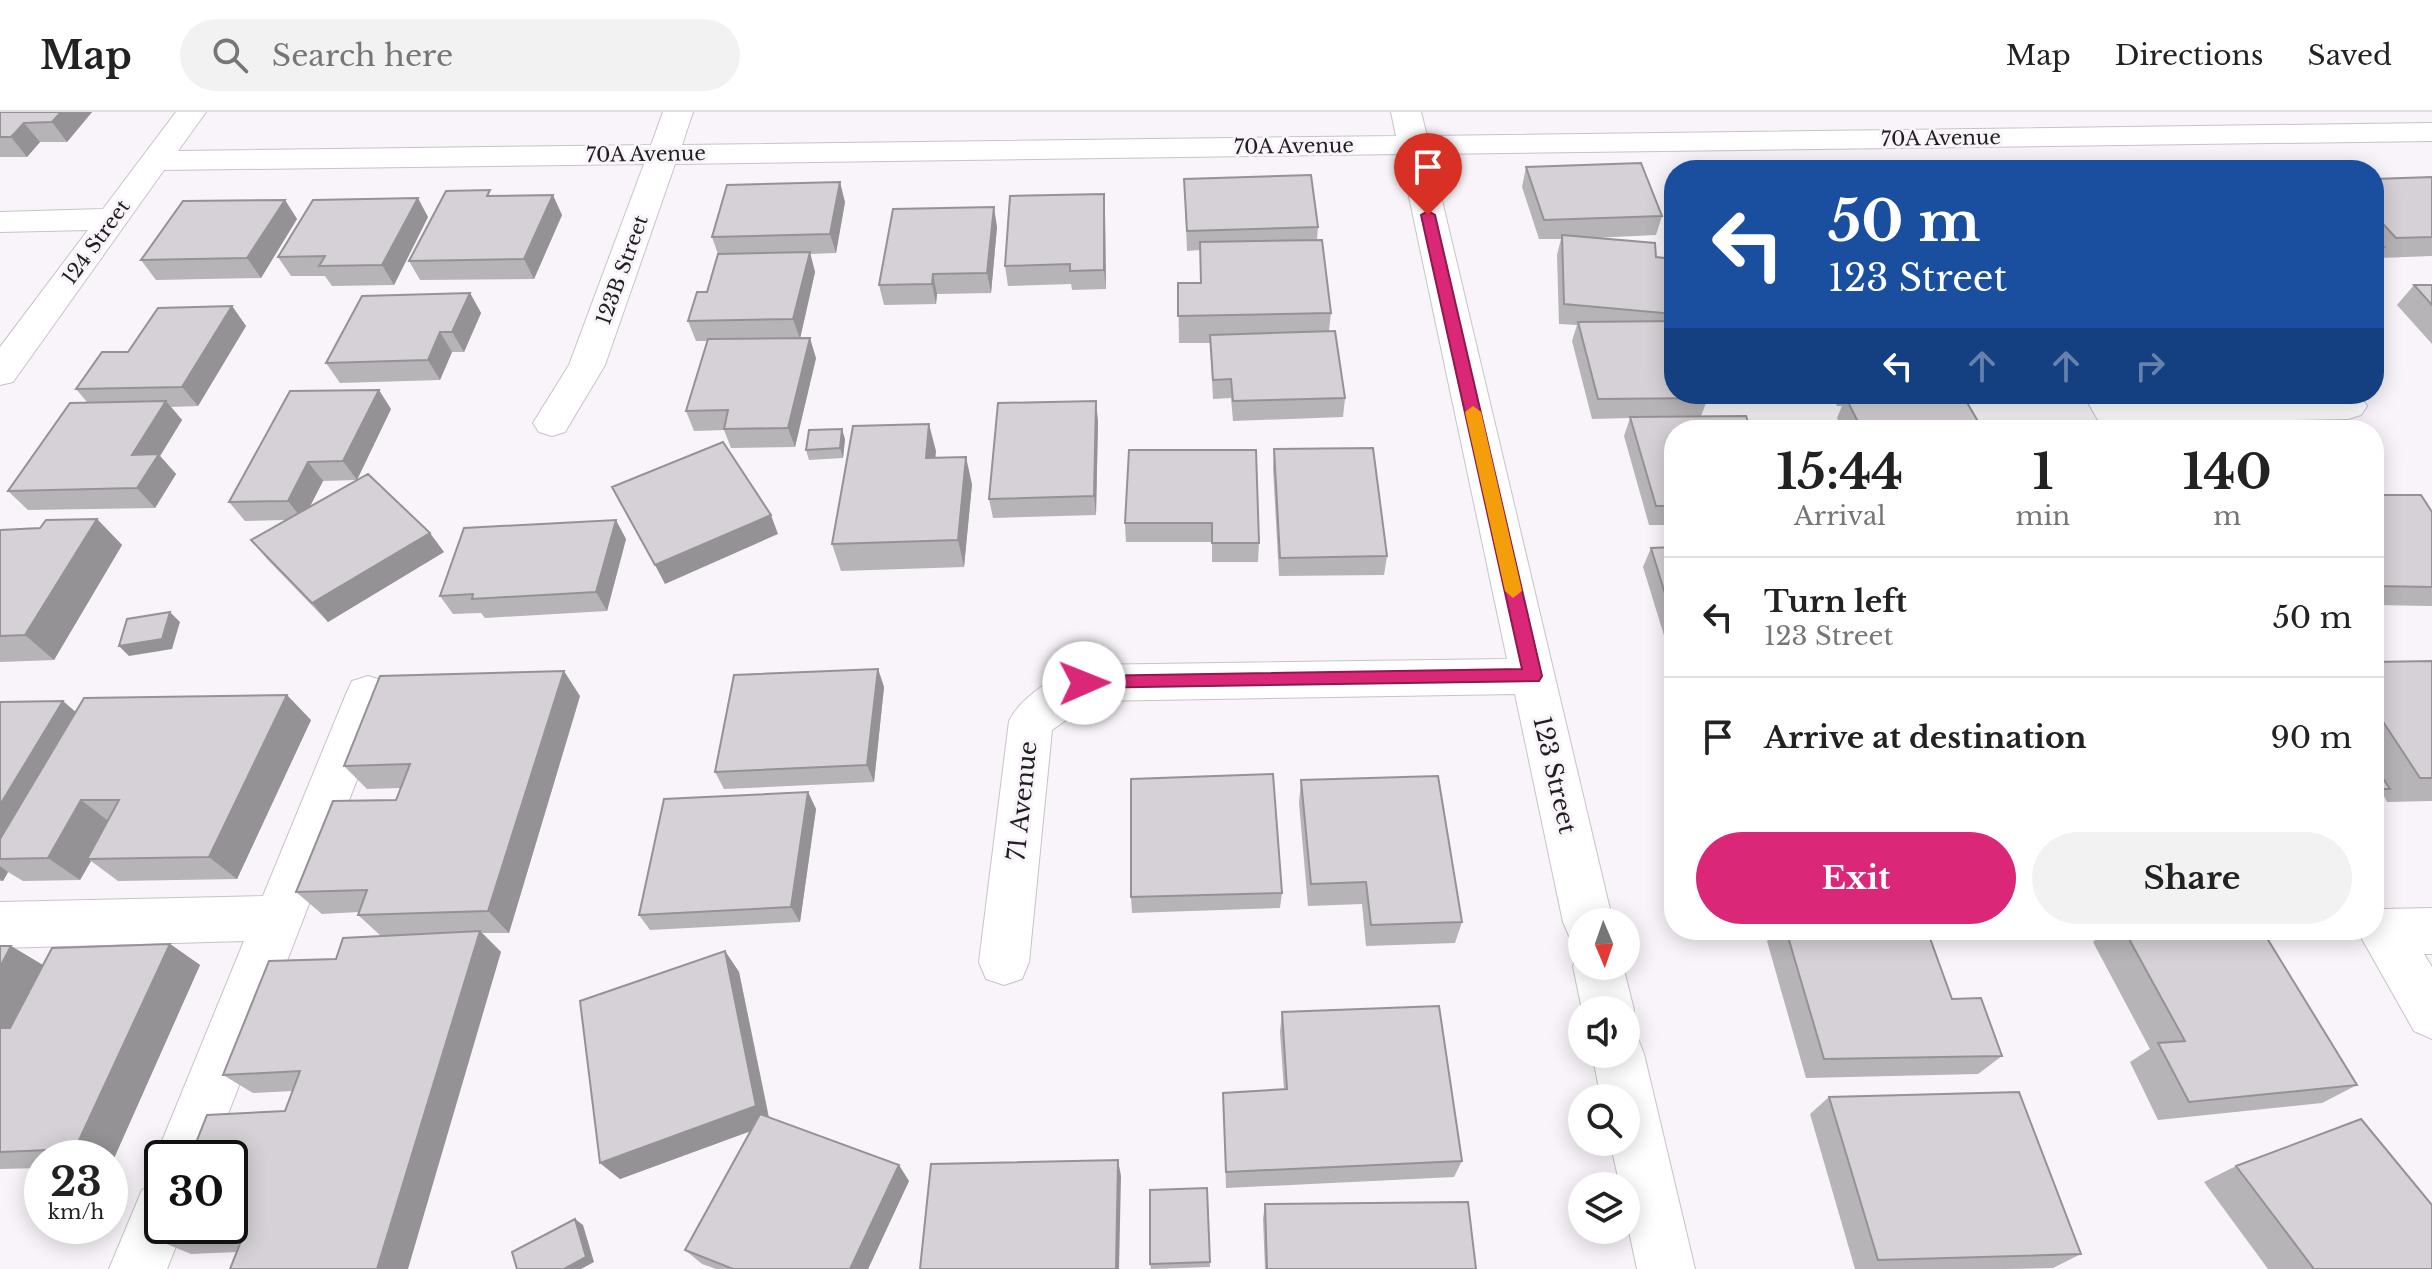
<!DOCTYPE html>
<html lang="en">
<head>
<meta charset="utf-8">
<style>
  body { margin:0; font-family:"Libre Baskerville",serif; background:#f2f2f2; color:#222; height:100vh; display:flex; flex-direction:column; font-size:30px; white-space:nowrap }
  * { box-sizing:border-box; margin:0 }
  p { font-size:26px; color:#767676 }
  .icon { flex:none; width:44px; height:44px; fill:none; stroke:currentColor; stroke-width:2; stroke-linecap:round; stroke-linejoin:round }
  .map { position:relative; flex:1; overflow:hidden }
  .panel { position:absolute; left:1664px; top:308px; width:720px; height:520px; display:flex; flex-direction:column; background:#fff; border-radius:32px; box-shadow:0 4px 20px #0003 }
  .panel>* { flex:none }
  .top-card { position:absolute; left:1664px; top:48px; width:720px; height:244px; border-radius:32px; box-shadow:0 4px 20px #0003; background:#1a4fa0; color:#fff; overflow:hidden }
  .needle { width:52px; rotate:178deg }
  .fabs { position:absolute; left:1568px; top:796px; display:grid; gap:16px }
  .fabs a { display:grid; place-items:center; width:72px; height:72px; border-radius:50%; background:#fff; box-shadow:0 4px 20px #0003; font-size:40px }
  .speed { position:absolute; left:24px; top:1028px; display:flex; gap:16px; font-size:40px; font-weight:700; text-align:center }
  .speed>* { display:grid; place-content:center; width:104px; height:104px; border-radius:50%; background:#fff; box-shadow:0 4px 20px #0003; line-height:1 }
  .speed small { font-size:20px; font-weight:400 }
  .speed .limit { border:4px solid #111; border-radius:12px; background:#fff; color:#111 }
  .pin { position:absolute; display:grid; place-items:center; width:68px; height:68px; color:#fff; margin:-82px -34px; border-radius:50% 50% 50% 0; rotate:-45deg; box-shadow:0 0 8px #0007 }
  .pin .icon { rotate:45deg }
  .me { position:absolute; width:88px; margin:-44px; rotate:89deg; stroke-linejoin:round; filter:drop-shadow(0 0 6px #0008) }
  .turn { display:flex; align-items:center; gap:28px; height:168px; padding:0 32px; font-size:36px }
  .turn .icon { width:104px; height:104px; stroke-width:2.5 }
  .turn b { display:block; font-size:56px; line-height:68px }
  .lanes { display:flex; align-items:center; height:76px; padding:0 32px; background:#0003; justify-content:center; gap:40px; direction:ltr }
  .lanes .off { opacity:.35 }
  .eta { display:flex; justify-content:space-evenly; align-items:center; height:136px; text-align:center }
  .eta b { font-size:48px; font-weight:700; line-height:56px }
  .action { display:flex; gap:16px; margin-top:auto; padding:16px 32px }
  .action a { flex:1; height:92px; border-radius:48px; background:#db2777; color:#fff; font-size:32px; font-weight:700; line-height:92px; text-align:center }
  .action a+a { background:#f2f2f2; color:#222 }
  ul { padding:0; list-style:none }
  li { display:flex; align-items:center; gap:24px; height:120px; padding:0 32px; border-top:2px solid #e0e0e0 }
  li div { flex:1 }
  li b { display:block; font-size:30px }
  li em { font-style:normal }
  header { display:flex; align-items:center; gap:48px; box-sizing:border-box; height:112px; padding:0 40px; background:#fff; border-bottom:2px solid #e0e0e0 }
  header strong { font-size:38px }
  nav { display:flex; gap:44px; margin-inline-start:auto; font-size:28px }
  .search { width:560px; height:72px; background:#f2f2f2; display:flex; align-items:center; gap:20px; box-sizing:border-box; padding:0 28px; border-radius:44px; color:#767676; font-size:30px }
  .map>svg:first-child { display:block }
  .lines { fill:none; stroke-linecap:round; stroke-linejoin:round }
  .minor-casing { stroke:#c7c3c8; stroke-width:2 }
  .minor { fill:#fff; fill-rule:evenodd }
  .wall { fill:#b7b4b8; fill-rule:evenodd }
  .shaded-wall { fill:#959296 }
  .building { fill:#d5d1d6; stroke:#959296; stroke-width:2 }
  .route { fill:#db2777; stroke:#8e194d; stroke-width:2 }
  .slow { fill:#f59e0b }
  .labels { text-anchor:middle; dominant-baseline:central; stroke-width:6; stroke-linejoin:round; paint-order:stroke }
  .far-street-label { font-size:20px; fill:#201e20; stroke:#f8f4f9 }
  .street-label { font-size:24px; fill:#201e20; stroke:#f8f4f9 }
</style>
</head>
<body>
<header>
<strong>Map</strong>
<div class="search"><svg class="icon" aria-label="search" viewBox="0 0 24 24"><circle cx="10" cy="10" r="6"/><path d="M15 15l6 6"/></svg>Search here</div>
<nav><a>Map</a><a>Directions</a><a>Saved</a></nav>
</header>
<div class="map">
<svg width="2432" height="1157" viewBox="0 0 2432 1157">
  <rect width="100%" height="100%" fill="#f8f4f9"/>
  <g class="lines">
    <defs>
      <path id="minor" d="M176,0H206L178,39L651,33L663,0H693L682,33L1396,24L1391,0H1421L1427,24L2432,11V29L1431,42L1613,810H1582V830L1570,826L1563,810L1515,582L1093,589L1052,618L1029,850L1022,867L1004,873L986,867L979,850L1009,609C1021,584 1058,562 1084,553L1507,547L1400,42L675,52L605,253L565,320L552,324L539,320L533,311L569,253L644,52L164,58L13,270L0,273V235L88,118L0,120V100L103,97Z
        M2083,282H2119L2122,286L2351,282L2361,285L2367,294L2361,303L2348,307L2111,312L2098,308Z
        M368,564L384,569L390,582L211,1046H162V1062L155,1046L244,829L0,836V790L263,784L346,582L352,569Z
        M2432,796V842H2424L2432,855V927L2414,919L2358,820L2374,818V801L2383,797Z
        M1580,837L1582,854H1623L1634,898L1626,915V898H1582L1573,854Z
        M1626,920L1637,924L1644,942L1695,1157H1637L1626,1105V1074H1620L1610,1030H1626V986H1601L1592,942H1626Z
        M162,1070V1114H184L167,1157H109L142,1078Z"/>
    </defs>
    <use href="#minor" class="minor-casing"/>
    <use href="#minor" class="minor"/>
  </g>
  <path class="wall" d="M0,0H92L67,30H40L27,45H0Z
    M1526,55L1662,104L1656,123L1592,126L1656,145L1674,147V282L1708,286L1701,304L1674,318V413H1649L1624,324L1630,306L1592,307L1572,229L1577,213L1559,212L1557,143L1561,127H1539L1522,75Z
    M2432,65V144L2380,146L2377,143L2374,147V67Z
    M1184,67L1318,115L1317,128L1331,201L1329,219L1345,286L1343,305L1233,309L1231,286L1213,287L1210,231H1179L1178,171H1200V138L1187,139Z
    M1104,82L1105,101L1106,177L1072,178L1071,172L1008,174L1005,154Z
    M285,88L297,107L261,166L156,168L141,148Z
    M845,90L836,141L810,142L815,160L800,226L816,246L795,335L731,336L724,318L694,319L686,299L708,229H696L688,209L707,180L718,142L712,125Z
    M562,103L534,167L420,168L409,149Z
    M428,105L394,173L332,174L325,164H291L278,145Z
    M997,115L991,181L937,182L936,192L884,193L879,173Z
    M2414,173H2432V232L2397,193Z
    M470,181L481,201L464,240H452L440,268L340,271L326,251Z
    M232,194L246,214L198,294L171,295L182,308L160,344L176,362L155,396L28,398L8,379L87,290L76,277L128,240Z
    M1831,282H1962L1983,318H1843L1837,306L1842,294H1837Z
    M391,297L357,367L444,440L328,510L267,447L251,428L285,408L245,409L229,390ZM356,368L310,394L323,369Z
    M1098,309L1096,403L993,406L989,387Z
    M845,327L843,346L809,348L806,338Z
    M1274,337L1387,444L1384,463L1279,464L1273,356Z
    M1129,338L1259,431L1258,450H1212V430H1126L1125,411Z
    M936,339L935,346L972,372L964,455L841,459L832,432Z
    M2374,383L2432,400V494L2374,493Z
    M97,407L122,433L54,548L0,550V418L40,416Z
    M626,427L607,499L485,506L481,501L453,502L440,484Z
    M1674,435V543H1670L1643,455L1651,436Z
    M2432,549V689L2387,690L2383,682L2374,689V550Z
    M878,557L884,575L874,670L724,677L715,660Z
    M580,584L509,821H482L501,840L237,1140L191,1142L157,1128L285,999L292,979L253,981L223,963L336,847L381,824L358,803L359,800L322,802L296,780L396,688L400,676L367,677L344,654Z
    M0,590L76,600L311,608L237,767L118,769L91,749L80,768L23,769L8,760L3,769H0Z
    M1301,668L1462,810L1455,831L1366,834L1362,792L1308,794L1299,691Z
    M808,680L816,697L800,810L650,818L639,803Z
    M1282,781L1280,796L1132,801L1131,785Z
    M1776,818H1927L1952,887L2002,944L1978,962L1806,966L1767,829Z
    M2107,818H2262L2357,973L2322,991L2158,1008L2130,950L2150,937L2093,830Z
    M170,832L200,853L111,1053L110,1046H42V1056L0,1057V834H11L43,853Z
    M725,839L739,860L769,1005L909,1069L868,1157H716L702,1152L685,1138L750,1019L620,1067L600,1051Z
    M1282,900L1462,1049L1454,1065L1226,1076L1223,981L1284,978L1280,920Z
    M1829,985L2081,1142L2053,1156L2004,1157H1855L1810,1002Z
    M2236,1054L2432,1157H2268L2204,1070Z
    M1207,1076L1210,1155L1151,1157L1150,1152Z
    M1265,1092L1476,1157H1265L1263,1107Z"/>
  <path class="shaded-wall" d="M61,0H92L67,30L52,10Z
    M24,11L40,30L27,45L11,25Z
    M840,70L845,90L836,141L830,122Z
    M1104,82L1105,101L1106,177L1104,158Z
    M553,83L562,103L534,167L524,147Z
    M418,86L428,105L394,173L382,153Z
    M285,88L297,107L261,166L247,146Z
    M994,95L997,115L991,181L987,161Z
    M810,140L815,160L800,227L793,207Z
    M933,162L937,182L936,192L932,172Z
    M470,181L481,201L464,240L452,220Z
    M232,194L246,214L198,294L182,275Z
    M440,220L452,240L440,268L428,248Z
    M810,226L816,246L795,335L788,316Z
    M379,278L391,297L357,368L343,349Z
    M166,289L182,308L160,344L176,362L155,396L137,376L132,343Z
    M1096,289L1098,309L1096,403L1094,384Z
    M929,312L936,339L932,373L926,346Z
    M842,317L845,327L843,346L840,336Z
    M966,345L972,372L964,455L958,428Z
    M308,350L323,369L303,408L288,389Z
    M771,403L778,422L665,472L655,453Z
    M97,407L122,433L54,548L25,523Z
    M616,408L626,427L607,499L596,480Z
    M430,421L444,440L328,510L312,491Z
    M170,500L180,510L172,537L129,544L119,534Z
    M878,557L884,575L874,670L867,653Z
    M564,559L580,584L509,821L488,799Z
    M287,583L311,608L237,767L209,745Z
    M63,589L92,614L0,747V693Z
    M808,680L816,697L800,810L791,795Z
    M81,688L111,711L87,747L91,749L80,768L48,746Z
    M0,754L8,760L3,769L0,767Z
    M480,819L501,840L408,1157H377Z
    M170,832L200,853L111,1053L110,1046H94L75,1037Z
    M11,834L46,855L0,935V855Z
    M725,839L739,860L770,1012L620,1067L600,1051Z
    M1118,1048L1121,1064L1119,1157H1116Z
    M899,1053L909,1069L868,1157H850Z
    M575,1107L583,1113L594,1150L581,1157H564Z"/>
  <path class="building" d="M0,0H61L52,10L24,11L11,25H0Z
    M1641,51L1662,104L1544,108L1526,55Z
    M2157,52L2161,58H2080L2077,53Z
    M1879,55L1881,58H1759Z
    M1311,63L1318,115L1187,119L1184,67Z
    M2432,65V125L2396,126L2374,102V67Z
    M840,70L830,122L712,125L727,73Z
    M490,78L487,84L553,83L524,147L409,149L446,79Z
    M1104,82V158L1070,159V152L1005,154L1010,84Z
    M418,86L382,153L319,154L325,144L278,145L313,88Z
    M285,88L247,146L141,148L183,89Z
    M994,95L987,161L933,162L932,172L879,173L893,97Z
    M1562,123L1655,131L1656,145L1674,147V202L1564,192Z
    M2374,124L2384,135H2374Z
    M1322,128L1331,201L1178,204V171H1201L1200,130Z
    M810,140L793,207L688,209L697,180H707L718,142Z
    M2414,173H2432V193Z
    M470,181L452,220H440L428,248L326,251L362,184Z
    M232,194L182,275L76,277L102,240H128L158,196Z
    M1674,209V282H1707L1708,286L1598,287L1578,210Z
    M1335,219L1345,286L1233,289L1231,267L1213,268L1210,223Z
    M810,226L788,316L724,317L728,298L686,299L708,227Z
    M379,278L343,349L308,350L288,389L229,390L290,279Z
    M1933,282H1962L1983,318H1862L1846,286Z
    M166,289L132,343L159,342L137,376L8,379L70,291Z
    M1096,289L1094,384L989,387L998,291Z
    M1746,304L1751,318H1674V394H1656L1630,305Z
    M929,312L926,346L966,345L958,428L832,432L853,314Z
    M842,317L840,336L806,338L809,318Z
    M723,330L771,403L655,453L612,375Z
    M1373,336L1387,444L1280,446L1274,337Z
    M1129,338H1256L1259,431H1212V411H1125Z
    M368,362L430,421L312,491L251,428Z
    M2374,383H2421L2432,400V475L2374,474Z
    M97,407L25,523L0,524V418L40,416L46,408Z
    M616,408L596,480L472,487L473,482L440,484L464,416Z
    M1674,435V511L1651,436Z
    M170,500L162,527L119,534L127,507Z
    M2432,549V666H2420L2374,596V550Z
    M878,557L867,653L715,660L734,563Z
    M564,559L488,799L358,803L367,778L296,780L333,689L396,688L410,652L344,654L380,564Z
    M287,583L209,745L87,747L119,688H81L48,746L0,747V727L84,586Z
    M63,589L0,693V590Z
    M2374,653L2390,677H2374Z
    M1273,662L1282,781L1131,785V667Z
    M1438,664L1462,810L1371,813L1366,770L1311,772L1301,668Z
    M808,680L791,795L639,803L664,687Z
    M1786,818H1927L1952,887L1981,886L2002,944L1824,947Z
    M2124,818H2262L2357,973L2189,990L2158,931L2185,929Z
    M480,819L377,1157H230L243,1124L157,1128L162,1114H230V1046H190L207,1003L285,999L300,959L223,963L269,849L336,847L343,826Z
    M170,832L75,1037L0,1040V916H10L52,836Z
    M0,834H11L0,855Z
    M725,839L756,994L600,1051L580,889Z
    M1439,894L1462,1049L1226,1060L1223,981L1287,977L1282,900Z
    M2019,980L2081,1142L1878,1148L1829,985Z
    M760,1002L899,1053L850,1157H733L685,1138Z
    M2361,1007L2432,1093V1157H2314L2236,1054Z
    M1118,1048L1116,1157H920L931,1052Z
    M1207,1076L1210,1150L1150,1152V1078Z
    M1468,1090L1476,1157H1267L1265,1092Z
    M575,1107L586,1145L564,1157H517L512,1140Z"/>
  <path class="route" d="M1428,99L1435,103L1542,564L1539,569L1077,576L1075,571L1084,564L1522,557L1421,103Z"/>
  <path class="slow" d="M1473,294L1481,300L1522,479L1513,486L1505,479L1465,300Z"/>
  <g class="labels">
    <g class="far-street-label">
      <text transform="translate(1941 26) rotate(-1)">70A Avenue</text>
      <text transform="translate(1294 34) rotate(-1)">70A Avenue</text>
      <text transform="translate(646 42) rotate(-1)">70A Avenue</text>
      <text transform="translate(96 130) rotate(-54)">124 Street</text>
      <text transform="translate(622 158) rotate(-70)">123B Street</text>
    </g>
    <g class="street-label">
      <text transform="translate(1555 663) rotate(77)">123 Street</text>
      <text transform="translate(1022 689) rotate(-84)">71 Avenue</text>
    </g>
  </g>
</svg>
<div class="fabs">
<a><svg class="needle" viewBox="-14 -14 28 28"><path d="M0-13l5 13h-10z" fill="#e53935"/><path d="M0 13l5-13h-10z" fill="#767676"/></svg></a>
<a><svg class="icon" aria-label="sound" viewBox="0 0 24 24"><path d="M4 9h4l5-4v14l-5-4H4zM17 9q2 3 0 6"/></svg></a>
<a><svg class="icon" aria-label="search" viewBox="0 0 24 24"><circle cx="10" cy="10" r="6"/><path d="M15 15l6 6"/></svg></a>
<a><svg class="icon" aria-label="layers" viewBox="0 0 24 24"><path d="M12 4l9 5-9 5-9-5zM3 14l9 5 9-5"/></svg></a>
</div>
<div class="speed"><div>23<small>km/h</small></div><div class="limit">30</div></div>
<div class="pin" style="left:1428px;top:103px;background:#d93025"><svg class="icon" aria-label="arrive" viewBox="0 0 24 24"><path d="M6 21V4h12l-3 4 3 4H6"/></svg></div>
<svg class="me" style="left:1084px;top:571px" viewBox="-20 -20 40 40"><circle r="19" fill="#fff"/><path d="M0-13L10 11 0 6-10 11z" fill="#db2777"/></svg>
<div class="top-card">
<div class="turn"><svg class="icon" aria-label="left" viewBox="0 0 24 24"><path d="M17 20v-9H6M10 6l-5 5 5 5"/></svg><div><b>50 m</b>123 Street</div></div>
<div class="lanes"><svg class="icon" aria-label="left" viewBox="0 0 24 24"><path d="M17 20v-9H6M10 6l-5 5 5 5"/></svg><svg class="icon off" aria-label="ahead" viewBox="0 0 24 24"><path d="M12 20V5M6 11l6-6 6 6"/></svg><svg class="icon off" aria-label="ahead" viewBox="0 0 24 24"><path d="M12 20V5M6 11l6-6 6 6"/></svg><svg class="icon off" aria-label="right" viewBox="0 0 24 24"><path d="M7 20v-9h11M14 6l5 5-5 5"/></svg></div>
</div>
<section class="panel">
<div class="eta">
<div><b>15:44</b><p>Arrival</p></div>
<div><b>1</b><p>min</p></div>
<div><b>140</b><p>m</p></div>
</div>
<ul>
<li><svg class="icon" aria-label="left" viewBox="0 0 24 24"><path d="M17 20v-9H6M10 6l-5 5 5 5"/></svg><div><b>Turn left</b><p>123 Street</p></div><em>50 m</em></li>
<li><svg class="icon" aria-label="arrive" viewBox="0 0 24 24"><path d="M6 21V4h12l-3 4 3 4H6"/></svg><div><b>Arrive at destination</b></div><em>90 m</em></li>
</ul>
<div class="action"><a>Exit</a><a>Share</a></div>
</section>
</div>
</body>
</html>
